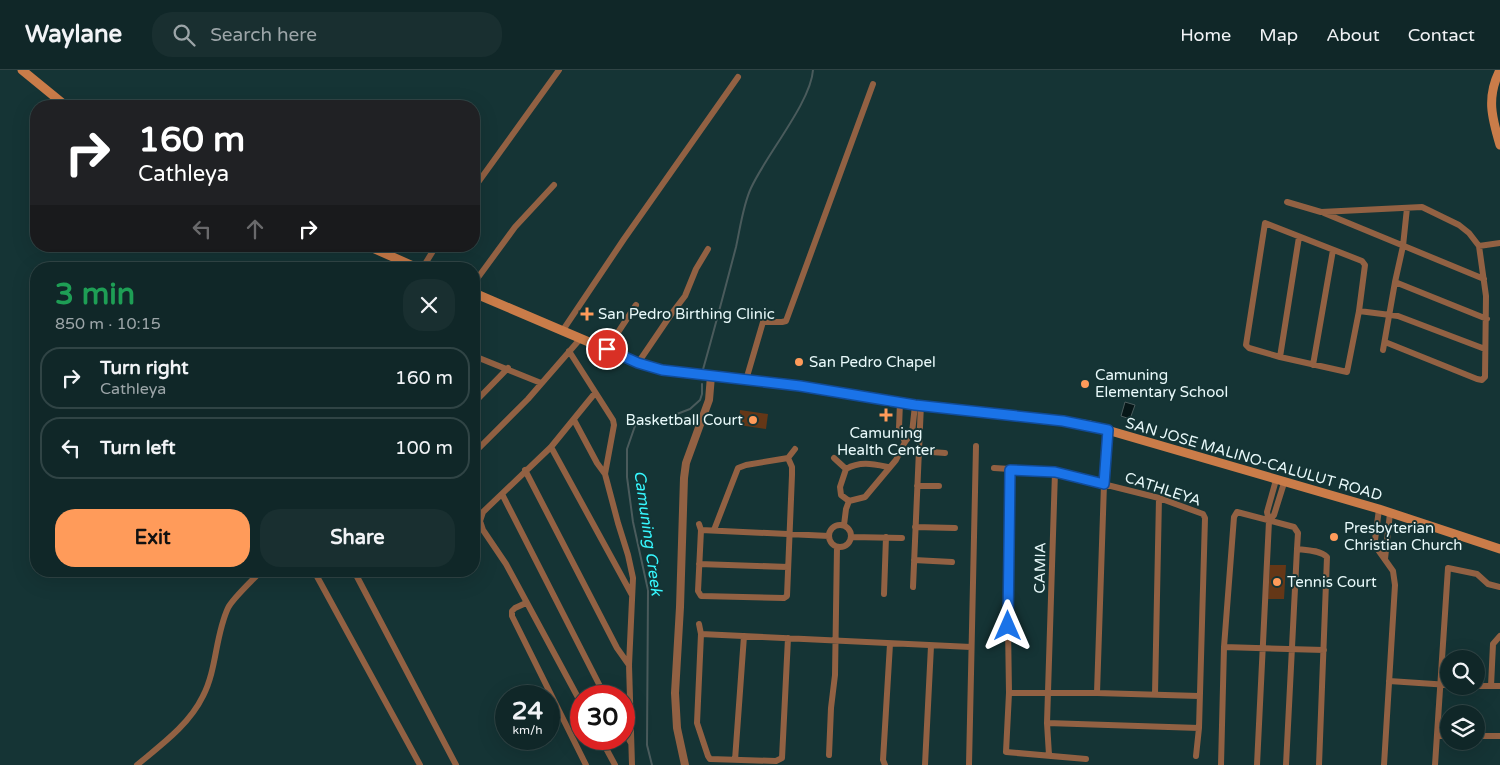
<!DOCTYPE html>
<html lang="en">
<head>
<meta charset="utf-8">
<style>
  body { margin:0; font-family:"Varela Round",sans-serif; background:#192f30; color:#f1f3f6; height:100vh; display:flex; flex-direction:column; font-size:19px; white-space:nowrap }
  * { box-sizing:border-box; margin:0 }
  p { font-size:16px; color:#9ca5a8 }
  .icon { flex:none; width:28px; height:28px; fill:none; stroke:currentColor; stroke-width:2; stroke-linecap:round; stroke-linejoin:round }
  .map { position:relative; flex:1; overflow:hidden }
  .details { position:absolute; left:30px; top:192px; width:450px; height:315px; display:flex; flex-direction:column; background:#102728; border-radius:20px; box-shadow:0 5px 20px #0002,0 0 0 1px #304445 }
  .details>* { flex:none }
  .guide { position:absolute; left:30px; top:30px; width:450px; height:152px; border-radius:20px; box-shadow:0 5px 20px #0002,0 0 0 1px #304445; background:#202124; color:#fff; overflow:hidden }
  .controls { position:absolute; left:1440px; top:580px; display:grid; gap:10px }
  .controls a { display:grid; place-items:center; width:45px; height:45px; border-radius:50%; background:#102728; box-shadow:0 5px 20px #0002,0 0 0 1px #304445; font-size:25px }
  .speed { position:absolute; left:495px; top:615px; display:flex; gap:10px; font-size:25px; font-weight:700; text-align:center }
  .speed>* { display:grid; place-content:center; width:65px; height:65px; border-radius:50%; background:#102728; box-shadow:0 5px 20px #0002,0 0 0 1px #304445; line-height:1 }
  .speed small { font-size:12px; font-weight:400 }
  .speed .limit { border:8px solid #d22; background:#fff; color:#111 }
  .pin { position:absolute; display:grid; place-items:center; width:42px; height:42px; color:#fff; margin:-21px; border:2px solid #fff; border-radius:50%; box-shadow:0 1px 5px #0007 }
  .me { position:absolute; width:55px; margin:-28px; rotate:0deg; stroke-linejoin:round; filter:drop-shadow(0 0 4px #0008) }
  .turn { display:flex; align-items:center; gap:18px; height:105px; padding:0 25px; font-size:22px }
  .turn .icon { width:65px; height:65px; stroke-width:2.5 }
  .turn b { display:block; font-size:35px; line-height:42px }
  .lanes { display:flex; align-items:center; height:48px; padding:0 25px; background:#0003; justify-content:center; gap:25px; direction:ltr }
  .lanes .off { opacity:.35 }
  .round { display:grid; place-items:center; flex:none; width:52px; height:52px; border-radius:20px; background:#192f30 }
  .head { display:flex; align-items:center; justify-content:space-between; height:85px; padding:0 25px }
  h1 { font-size:30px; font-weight:800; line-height:38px; color:#1e9e55 }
  .cta { display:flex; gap:10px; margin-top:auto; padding:10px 25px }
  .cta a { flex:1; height:58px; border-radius:20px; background:#ff9b5a; color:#111; font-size:20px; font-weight:800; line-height:58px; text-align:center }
  .cta a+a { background:#192f30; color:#f1f3f6 }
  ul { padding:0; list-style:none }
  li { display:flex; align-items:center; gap:15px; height:62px; margin:0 10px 8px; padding:0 15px; border:2px solid #304445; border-radius:20px }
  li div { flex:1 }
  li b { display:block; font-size:19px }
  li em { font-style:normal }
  header { display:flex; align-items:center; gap:30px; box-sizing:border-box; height:70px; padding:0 25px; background:#102728; border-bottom:1px solid #304445 }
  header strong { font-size:24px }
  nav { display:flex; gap:28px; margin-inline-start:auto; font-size:18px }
  .search { width:350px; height:45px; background:#192f30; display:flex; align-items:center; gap:12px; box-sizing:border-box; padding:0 18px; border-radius:20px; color:#9ca5a8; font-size:19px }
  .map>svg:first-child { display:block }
  .green { fill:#643717 }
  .water { fill:#071718; stroke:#4a5b5c }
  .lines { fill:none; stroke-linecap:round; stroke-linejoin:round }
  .stream { stroke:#4a5b5c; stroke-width:2 }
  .minor { stroke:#926143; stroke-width:6 }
  .tertiary { stroke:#926143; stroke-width:8 }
  .secondary { stroke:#ca7c49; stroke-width:9 }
  .route-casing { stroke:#114b97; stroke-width:12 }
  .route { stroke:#1a73e8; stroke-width:9 }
  .poi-dot { fill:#ff9b5a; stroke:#153435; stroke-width:2 }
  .labels { text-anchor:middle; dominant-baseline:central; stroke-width:4; stroke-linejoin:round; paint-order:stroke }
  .poi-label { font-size:15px; fill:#e8f9fa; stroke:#153435; text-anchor:start }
  .street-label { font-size:15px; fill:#e8f9fa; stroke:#153435 }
  .water-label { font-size:16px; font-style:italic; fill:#36f7fe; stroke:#153435 }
</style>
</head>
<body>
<header>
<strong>Waylane</strong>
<div class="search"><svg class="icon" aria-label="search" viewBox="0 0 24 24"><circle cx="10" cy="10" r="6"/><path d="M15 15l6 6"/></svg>Search here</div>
<nav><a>Home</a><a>Map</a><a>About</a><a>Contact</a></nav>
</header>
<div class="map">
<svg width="1500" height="695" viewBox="0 0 1500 695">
  <rect width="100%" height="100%" fill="#153435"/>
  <path class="green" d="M740,340L768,344L766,359L739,355Z
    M1270,495H1286L1284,529H1268Z"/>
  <path class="water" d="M1125,332L1135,335L1130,349L1121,346Z"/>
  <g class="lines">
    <path class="stream" d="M702,303C714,261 725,219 736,177C740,159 743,135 751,118C766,85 811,32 813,0
      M652,695L647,675L648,520L633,452L627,407V379L636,353L641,349H664L690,339L700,330L702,324V314"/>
    <path class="minor" d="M474,118L559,0
      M1287,132L1321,142L1422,137L1459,155L1469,163L1479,176L1486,226L1485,307L1482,310L1477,309L1385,272
      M1324,143L1484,209
      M1265,153L1362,191L1365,195L1359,241L1347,302L1280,287L1249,278L1246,275Z
      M1479,176L1500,173
      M422,199L436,176
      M1395,212L1487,249
      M474,213L515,157L554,115
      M1359,241L1398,246L1485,279
      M563,260L624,169L738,7
      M607,279L636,235
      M1383,280L1395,212L1403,176L1407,138
      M569,281L613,350L614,355L605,404L618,453L628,485L633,508L629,595L632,695
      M474,286L541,313
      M1280,287L1299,167
      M638,293L672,243L685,226L696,199L708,179
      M1313,295L1333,180
      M746,310L763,252H782L786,251L873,14
      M900,332L899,358L905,372
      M474,333L508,298
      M574,350L597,393L605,404
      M551,377L632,525
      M918,381L945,383
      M474,383L528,329L581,268
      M834,388L846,399
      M994,398L1055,402L1159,428L1203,444L1205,448L1199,658L1196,686
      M525,400L617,578L629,595
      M1010,400L1008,556L1009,623L1006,682L1086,689
      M917,416H939
      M502,424L605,626
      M849,431L841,425L840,417L846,399C860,391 873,394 888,397
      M1379,439L1375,470L1376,477L1393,501L1395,515L1384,695
      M1269,451L1274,445L1284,413
      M699,454L701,460L829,466
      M829 466a11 11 0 1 1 22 0a11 11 0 1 1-22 0Z
      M844,455L846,439L849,431L865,427L896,390L905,372L912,363L915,335
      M915,457L955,458
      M701,460L698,521L701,526L784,528L787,526L792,405V397L788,388
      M714,460L738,398L746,395L788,388L795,379
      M852,467L902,468
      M1385,489L1390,443
      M914,490L952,492
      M699,494L788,497
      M314,501L420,695
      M354,501L456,695
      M913,517L921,334
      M884,524L886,467
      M526,533L515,538L512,541V546L586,695
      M699,554L701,564L697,653L708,686L710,689L776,691L782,688L788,568
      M701,564L971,577
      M1224,577L1324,580
      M1389,611L1449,615
      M1476,616H1500
      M1491,616L1493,574L1500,566
      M1009,623H1097L1199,626
      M1097,623L1104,414L1108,360
      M1155,624L1159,428
      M581,633L506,494L483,460L480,451L483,442L551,377L595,323
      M1047,653L1199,658
      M624,661L631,673
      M1437,666H1449
      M1476,666H1500
      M601,669L615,695
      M829,685L831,638L835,605L837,477
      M1049,685L1047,653L1055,402
      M735,690L744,566
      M137,695C161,675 189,655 203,626C217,599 215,566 228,538C233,528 253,510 261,501
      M885,695L883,690L890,574
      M925,695L931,576
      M969,695L976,376
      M1221,695L1224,577L1234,447L1237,442L1294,457L1298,463L1297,479C1306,480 1320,480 1327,487L1319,695
      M1257,695L1269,451L1267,442L1276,410
      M1286,695L1297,479
      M1435,695L1448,498L1477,504L1488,514L1500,517"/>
    <path class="tertiary" d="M685,695L677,658L675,623L680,537L684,408L686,393L709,330L711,306"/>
    <path class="secondary" d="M22,0L66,36
      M1500,0C1486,27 1492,48 1500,75
      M368,176L420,199
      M474,223L638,293L662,300L800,316L915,335L1046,349L1090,355L1379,439L1500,479"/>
  </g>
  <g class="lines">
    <defs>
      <path id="route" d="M607,279L638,293L662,300L800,316L915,335L1063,351L1108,360L1104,414L1055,402L1010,400L1008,556"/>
    </defs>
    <use href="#route" class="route-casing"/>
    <use href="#route" class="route"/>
  </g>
  <g class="poi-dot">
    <path d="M584.5 236.5h5v5h5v5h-5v5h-5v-5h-5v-5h5z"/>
    <circle cx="799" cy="292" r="5"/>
    <circle cx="1085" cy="314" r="5"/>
    <path d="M883.5 337.5h5v5h5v5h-5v5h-5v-5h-5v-5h5z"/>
    <circle cx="753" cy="350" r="5"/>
    <circle cx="1334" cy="467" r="5"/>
    <circle cx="1277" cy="512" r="5"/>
  </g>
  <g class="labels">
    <g class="poi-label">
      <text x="598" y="244">San Pedro Birthing Clinic</text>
      <text x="809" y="292">San Pedro Chapel</text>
      <text x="1095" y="305">Camuning<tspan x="1095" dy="17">Elementary School</tspan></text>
      <text x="743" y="350" text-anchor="end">Basketball Court</text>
      <text x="886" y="363" text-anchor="middle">Camuning<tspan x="886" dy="17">Health Center</tspan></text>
      <text x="1344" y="458">Presbyterian<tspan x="1344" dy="17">Christian Church</tspan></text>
      <text x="1287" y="512">Tennis Court</text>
    </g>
    <g class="street-label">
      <text transform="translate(1254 389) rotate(16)">SAN JOSE MALINO-CALULUT ROAD</text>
      <text transform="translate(1163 419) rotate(18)">CATHLEYA</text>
      <text transform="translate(1040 498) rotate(-89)">CAMIA</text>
    </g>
    <g class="water-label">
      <text transform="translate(648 463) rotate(82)">Camuning Creek</text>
    </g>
  </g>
</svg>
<div class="controls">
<a><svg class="icon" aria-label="search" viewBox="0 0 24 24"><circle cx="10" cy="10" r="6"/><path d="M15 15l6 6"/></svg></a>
<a><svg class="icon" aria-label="layers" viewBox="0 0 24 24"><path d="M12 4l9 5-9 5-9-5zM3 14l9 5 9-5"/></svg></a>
</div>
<div class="speed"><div>24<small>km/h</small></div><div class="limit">30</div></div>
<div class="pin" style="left:607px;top:279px;background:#d93025"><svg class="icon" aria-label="arrive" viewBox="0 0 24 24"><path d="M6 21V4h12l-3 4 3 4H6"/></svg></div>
<svg class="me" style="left:1008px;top:556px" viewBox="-20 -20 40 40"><path d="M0-17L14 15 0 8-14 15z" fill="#1a73e8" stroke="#fff" stroke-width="4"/></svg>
<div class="guide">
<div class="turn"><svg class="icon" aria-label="right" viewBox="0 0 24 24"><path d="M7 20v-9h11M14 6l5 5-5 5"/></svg><div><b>160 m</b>Cathleya</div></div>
<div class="lanes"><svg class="icon off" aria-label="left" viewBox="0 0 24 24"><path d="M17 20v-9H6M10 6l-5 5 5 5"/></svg><svg class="icon off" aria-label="ahead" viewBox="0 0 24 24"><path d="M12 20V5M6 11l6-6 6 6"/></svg><svg class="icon" aria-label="right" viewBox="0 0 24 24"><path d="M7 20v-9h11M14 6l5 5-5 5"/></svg></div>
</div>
<section class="details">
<div class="head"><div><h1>3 min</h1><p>850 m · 10:15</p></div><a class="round"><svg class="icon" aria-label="close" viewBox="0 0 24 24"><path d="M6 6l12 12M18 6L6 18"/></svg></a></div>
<ul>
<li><svg class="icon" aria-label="right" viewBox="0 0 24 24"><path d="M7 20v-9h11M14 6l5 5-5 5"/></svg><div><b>Turn right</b><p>Cathleya</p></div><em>160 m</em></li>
<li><svg class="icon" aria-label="left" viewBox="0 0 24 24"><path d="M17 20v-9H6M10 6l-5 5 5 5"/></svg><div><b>Turn left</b></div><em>100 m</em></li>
</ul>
<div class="cta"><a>Exit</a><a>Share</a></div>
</section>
</div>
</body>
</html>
